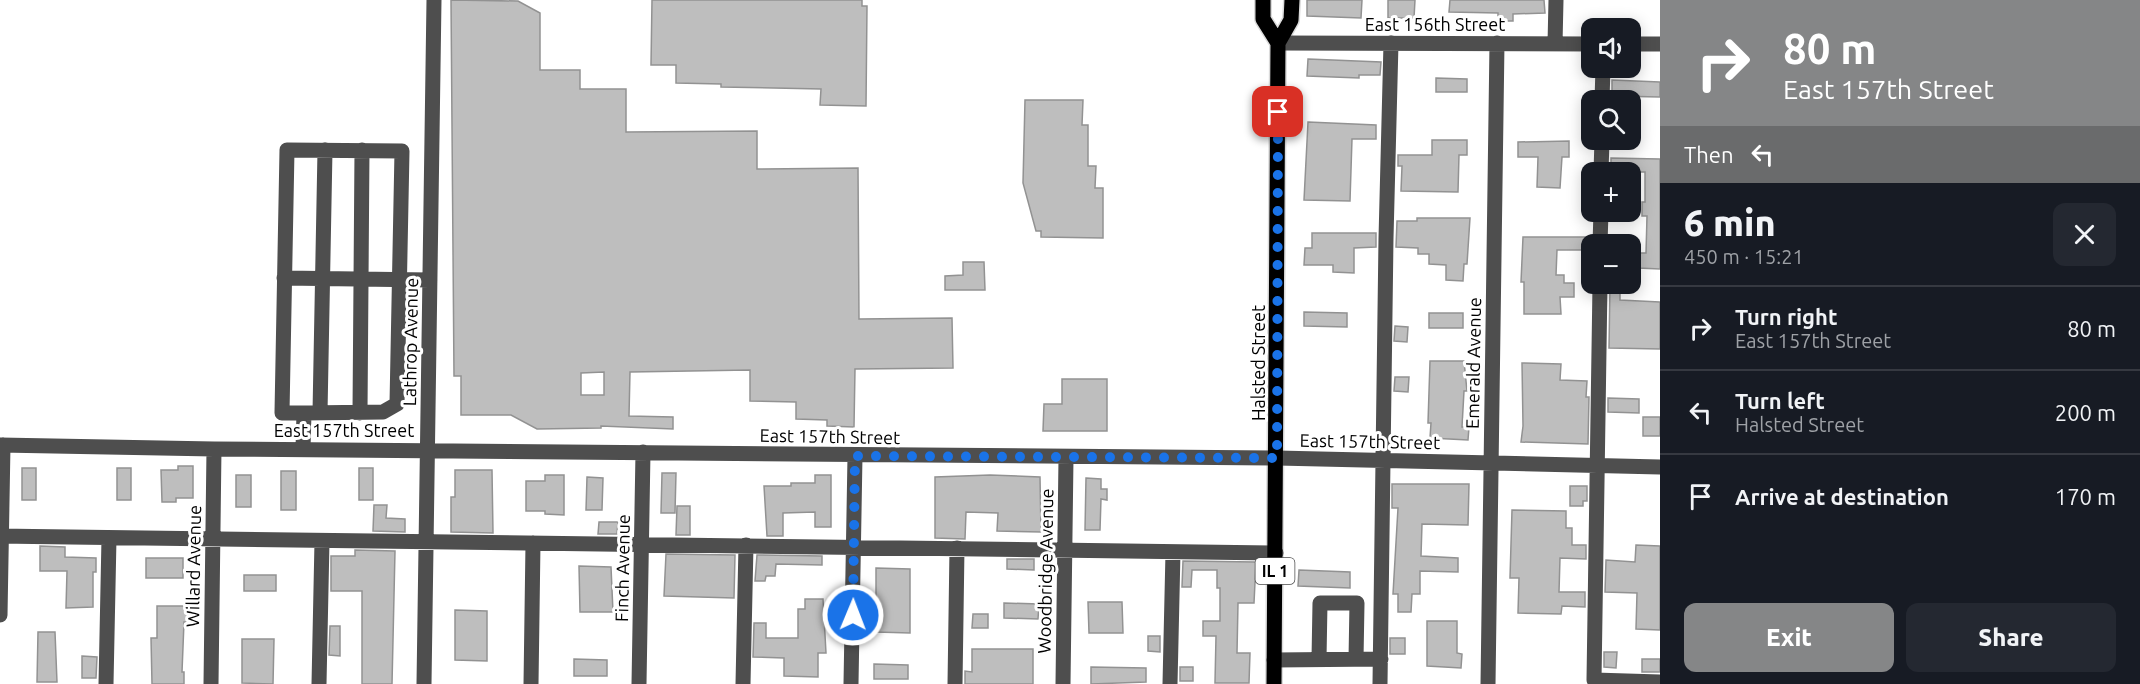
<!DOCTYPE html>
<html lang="en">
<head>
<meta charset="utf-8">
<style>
  body { margin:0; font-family:Ubuntu,sans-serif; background:#242831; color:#f1f3f6; height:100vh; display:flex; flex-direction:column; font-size:22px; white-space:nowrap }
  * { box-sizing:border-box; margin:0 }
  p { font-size:20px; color:#9ea1a6 }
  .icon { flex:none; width:33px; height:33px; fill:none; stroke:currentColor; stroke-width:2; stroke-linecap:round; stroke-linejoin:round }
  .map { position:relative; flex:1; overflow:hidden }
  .sheet { display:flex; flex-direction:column; background:#171b24; width:480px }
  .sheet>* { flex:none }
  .top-card { background:#858687; color:#fff; overflow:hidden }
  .controls { position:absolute; left:1581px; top:18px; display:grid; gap:12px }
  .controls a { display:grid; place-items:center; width:60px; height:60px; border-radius:12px; background:#171b24; box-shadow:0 3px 15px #0003; font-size:30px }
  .pin { position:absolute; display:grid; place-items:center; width:51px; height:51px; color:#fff; margin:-26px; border-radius:12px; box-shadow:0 3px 9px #0006 }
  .me { position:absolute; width:66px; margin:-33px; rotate:1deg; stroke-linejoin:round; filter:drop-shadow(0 0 4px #0008) }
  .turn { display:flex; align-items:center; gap:21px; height:126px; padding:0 24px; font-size:27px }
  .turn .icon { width:78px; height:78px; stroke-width:2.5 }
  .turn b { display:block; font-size:42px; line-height:51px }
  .then { display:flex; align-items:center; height:57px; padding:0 24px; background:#0003; gap:12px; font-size:22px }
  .round { display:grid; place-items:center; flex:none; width:63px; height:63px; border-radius:12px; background:#242831 }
  .overview { display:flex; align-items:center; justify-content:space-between; height:102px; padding:0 24px }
  h1 { font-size:36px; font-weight:800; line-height:45px }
  .primary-button { display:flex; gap:12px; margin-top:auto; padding:12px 24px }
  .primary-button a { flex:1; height:69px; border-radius:12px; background:#858687; color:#fff; font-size:24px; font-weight:800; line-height:69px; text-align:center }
  .primary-button a+a { background:#242831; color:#f1f3f6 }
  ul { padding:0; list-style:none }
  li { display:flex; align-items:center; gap:18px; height:84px; padding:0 24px; border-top:2px solid #363941 }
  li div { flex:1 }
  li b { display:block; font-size:22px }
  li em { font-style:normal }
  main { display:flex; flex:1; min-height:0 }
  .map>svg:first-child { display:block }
  .building { fill:#bebebe; stroke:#929292; stroke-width:1.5; fill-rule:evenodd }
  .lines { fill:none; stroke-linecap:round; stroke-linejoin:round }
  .major-casing { stroke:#dbdbdb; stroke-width:18 }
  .minor { stroke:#4e4e4e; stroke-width:15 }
  .major { stroke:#000; stroke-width:15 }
  .route { stroke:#1a73e8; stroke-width:10; stroke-dasharray:0 18 }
  .labels { text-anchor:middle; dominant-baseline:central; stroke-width:6; stroke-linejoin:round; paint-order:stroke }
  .shield { fill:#fff; stroke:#4c4c4c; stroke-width:1.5 }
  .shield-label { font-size:16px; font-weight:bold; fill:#000 }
  .street-label { font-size:18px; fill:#000; stroke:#fff }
</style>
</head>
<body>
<main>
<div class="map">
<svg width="1660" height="684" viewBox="0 0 1660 684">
  <rect width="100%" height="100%" fill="#fff"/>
  <path class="building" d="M451,0L518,1L540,13V70H580V89H626V132L757,131V169L858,168L859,319L952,318L953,368L855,369L854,427L827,426V420L796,419V402L750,401V370L630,372L629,416L673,417V429L601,426V428L537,429L511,415H461V376H454ZM604,372V395H581V373Z
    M652,0H862V6H867L866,106L820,105L821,89L721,87V84L676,83V65H651Z
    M1307,0H1362L1361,18L1307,16Z
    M1388,0H1415L1414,18H1388Z
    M1450,0H1544L1545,13L1513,14V21H1498V13L1449,12Z
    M1308,59L1381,62L1380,75H1359V78L1307,76Z
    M1436,78L1467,79V92H1436Z
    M1612,80L1660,82V97L1612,96Z
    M1025,100H1083L1082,125H1088V166H1096L1095,188H1103V238L1041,237V231H1036L1023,183Z
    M1308,122L1376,125V139H1352L1350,201L1304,200Z
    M1432,140H1467V155H1459L1458,192L1401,191L1402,166H1398V155H1432Z
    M1569,141V157H1562L1560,188L1537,187L1538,157H1518V142Z
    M1611,158L1660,159V269L1638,268V253H1646L1647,216H1642V202H1645V172H1611Z
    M1417,218H1470L1467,264H1464L1463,281L1446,280V265L1429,264V254H1418V248L1396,247L1397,221H1417Z
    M1312,233H1376V247L1354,248V273L1333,272V265H1304L1305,248H1312Z
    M1523,237H1590L1592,250H1557L1556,275H1564V283H1574V297H1560L1561,314H1524V282H1521Z
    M963,262H984L985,290H945V276L963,275Z
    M1620,284V300L1660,302V349L1609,348L1610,285Z
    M1304,312L1347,313V327L1304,326Z
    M1429,313H1463V328H1429Z
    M1395,326L1408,327L1407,342L1394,341Z
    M1430,361H1464L1467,391H1464L1462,427H1469L1468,440L1430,438L1431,423H1428Z
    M1522,363L1561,364L1560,380L1587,381L1586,397H1589L1588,444L1521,442L1523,426Z
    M1395,377H1409L1408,392L1394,391Z
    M1062,379H1107V431H1043L1044,404H1062Z
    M1608,398L1639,399V413L1608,412Z
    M1643,417H1660V436H1643Z
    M178,466H193V498H176V502H162L161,470H178Z
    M22,468H36V500H22Z
    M117,468H131V500H117Z
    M359,468H373V500H359Z
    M455,470H492L493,533L451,532V497H455Z
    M281,471H296V510H281Z
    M662,473H676L675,513H661Z
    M236,475H251V507H236Z
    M545,475H564V515L545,514V511H526V481H545Z
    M815,475H831V527H815V512L783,513V536H767L764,486H791V483H815Z
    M990,475L1040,477L1041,532L997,531L998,513L966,512L965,539L935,538V477Z
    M587,477L603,478L602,510H586Z
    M1086,478L1101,479V489H1107V500L1101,499L1100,530H1085Z
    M1392,484H1469L1468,525L1422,524L1421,556L1458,558V572L1420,571V594H1412L1411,612H1398V594H1393L1398,508H1392Z
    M1570,486H1587V501H1583V506H1570Z
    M374,505H387L386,518L405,519V532L373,531Z
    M677,506H690V535H676Z
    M1512,510L1566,511V528H1572V545H1586V559L1560,558L1559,592H1585V607L1562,606L1561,614L1518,613L1519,578H1510Z
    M599,522H618L617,534H598Z
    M1636,545L1660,546V630L1636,629L1637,593L1605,592L1606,560L1635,562Z
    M40,546L65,547V557L96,558V572H93V607L66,608L67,571H40Z
    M355,550L395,551L392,684H362V591H331V556H355Z
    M666,554L735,555L734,598L664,596Z
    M757,555L822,556V565L776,564L775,576H766L765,581H755Z
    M146,558H183V578H146Z
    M1007,559H1034V570L1007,569Z
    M1183,561L1256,562L1254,603H1238L1237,653H1250L1249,683H1215L1216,636H1203V621H1220V588H1217V570H1192L1191,587H1182Z
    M579,566L611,567L613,612H580Z
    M876,568L910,569V633L876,632Z
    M1299,570L1350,572V588L1298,586Z
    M244,575H276V591H244Z
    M805,599H823L826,653H818V677L784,676V658L753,657L754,623H766V638H798V609H805Z
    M1088,602H1122L1123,633H1089Z
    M1004,603L1039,604L1038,619L1004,618Z
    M157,606H189L188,622H184L182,672H184V684H152L151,638H157Z
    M455,610L487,611V661L455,660Z
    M973,614H988V628H972Z
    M1427,621H1457V653L1462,654L1461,668L1427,666Z
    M330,626H340V656L329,655Z
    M38,632H55L57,682H37Z
    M1148,636H1160V652L1148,651Z
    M1390,638H1405V654H1390Z
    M242,639H274L273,684L242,683Z
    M972,649H1033V684H965V671L972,672Z
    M1604,652H1617L1616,668L1604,667Z
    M82,656L97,657L96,678H82Z
    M574,659L607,660V676H574Z
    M1642,659H1660V672H1642Z
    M874,664L908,665V679H874Z
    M1091,667L1146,668V682L1091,684Z
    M1180,667H1193V681H1180Z"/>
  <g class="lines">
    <defs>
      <path id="major" d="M1263,0V19L1278,43
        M1274,684L1278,43L1291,20L1292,0"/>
    </defs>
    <use href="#major" class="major-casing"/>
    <path class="minor" d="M1278,43L1592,44
      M1555,44L1556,0
      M1630,44H1660
      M1602,100L1603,68
      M1601,172L1602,140
      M1600,244L1601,212
      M284,278L430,280
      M1600,284L1594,680L1660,682
      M320,413L325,150
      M360,413L362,150
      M0,445L214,449L1277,458L1660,467
      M303,449L304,413H282L287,150L402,151L397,404L383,412L304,413
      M0,536C425,542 850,546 1276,553
      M0,615L3,445
      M1319,659L1320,603H1357L1356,659
      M1274,660L1381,659
      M106,684L109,538
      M211,684L214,449
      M319,684L322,541
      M424,684L434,0
      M531,684L533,543
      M639,684L643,452
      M743,684L746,545
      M851,684L855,456
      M955,684L957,548
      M1063,684L1066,458
      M1170,684L1173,552
      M1380,684L1386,238L1391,43
      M1488,684L1497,43"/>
    <use href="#major" class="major"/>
  </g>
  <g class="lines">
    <path class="route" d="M853,615L855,456L1277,458L1278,112"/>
  </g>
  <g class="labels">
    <rect class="shield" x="1255.5" y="558" width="39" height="26" rx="4.5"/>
    <g class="shield-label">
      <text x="1275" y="571">IL 1</text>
    </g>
    <g class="street-label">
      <text x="1435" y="24">East 156th Street</text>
      <text transform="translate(410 342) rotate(-89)">Lathrop Avenue</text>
      <text transform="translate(1258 363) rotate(-90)">Halsted Street</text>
      <text transform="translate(1473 363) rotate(-89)">Emerald Avenue</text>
      <text x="344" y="430">East 157th Street</text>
      <text transform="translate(830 436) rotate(1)">East 157th Street</text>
      <text transform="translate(1370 441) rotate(1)">East 157th Street</text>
      <text transform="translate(193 566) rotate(-89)">Willard Avenue</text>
      <text transform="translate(622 568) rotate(-89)">Finch Avenue</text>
      <text transform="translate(1045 571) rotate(-89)">Woodbridge Avenue</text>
    </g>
  </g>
</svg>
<div class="controls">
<a><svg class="icon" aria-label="sound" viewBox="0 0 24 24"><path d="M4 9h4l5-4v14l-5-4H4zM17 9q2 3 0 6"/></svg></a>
<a><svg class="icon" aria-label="search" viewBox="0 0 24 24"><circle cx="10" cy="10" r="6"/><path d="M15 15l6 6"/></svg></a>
<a>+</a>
<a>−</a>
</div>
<div class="pin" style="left:1278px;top:112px;background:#d93025"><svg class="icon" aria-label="arrive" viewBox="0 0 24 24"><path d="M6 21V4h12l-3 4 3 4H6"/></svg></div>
<svg class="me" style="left:853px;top:615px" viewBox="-20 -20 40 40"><circle r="17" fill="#1a73e8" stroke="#fff" stroke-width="3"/><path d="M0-11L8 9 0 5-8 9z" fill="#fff"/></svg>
</div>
<section class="sheet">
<div class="top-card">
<div class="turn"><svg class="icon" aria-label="right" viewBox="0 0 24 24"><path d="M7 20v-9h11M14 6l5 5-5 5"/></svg><div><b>80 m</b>East 157th Street</div></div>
<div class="then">Then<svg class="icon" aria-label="left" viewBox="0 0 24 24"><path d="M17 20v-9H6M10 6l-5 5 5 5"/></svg></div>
</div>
<div class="overview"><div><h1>6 min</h1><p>450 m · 15:21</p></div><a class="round"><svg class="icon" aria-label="close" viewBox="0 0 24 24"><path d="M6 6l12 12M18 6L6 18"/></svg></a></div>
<ul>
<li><svg class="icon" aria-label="right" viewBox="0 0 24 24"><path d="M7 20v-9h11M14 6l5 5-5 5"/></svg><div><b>Turn right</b><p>East 157th Street</p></div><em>80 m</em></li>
<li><svg class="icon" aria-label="left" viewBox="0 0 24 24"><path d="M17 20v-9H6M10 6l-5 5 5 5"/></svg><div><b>Turn left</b><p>Halsted Street</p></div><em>200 m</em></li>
<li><svg class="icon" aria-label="arrive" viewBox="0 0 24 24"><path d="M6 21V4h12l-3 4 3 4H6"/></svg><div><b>Arrive at destination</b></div><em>170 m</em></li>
</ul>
<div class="primary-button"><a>Exit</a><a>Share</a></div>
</section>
</main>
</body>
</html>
